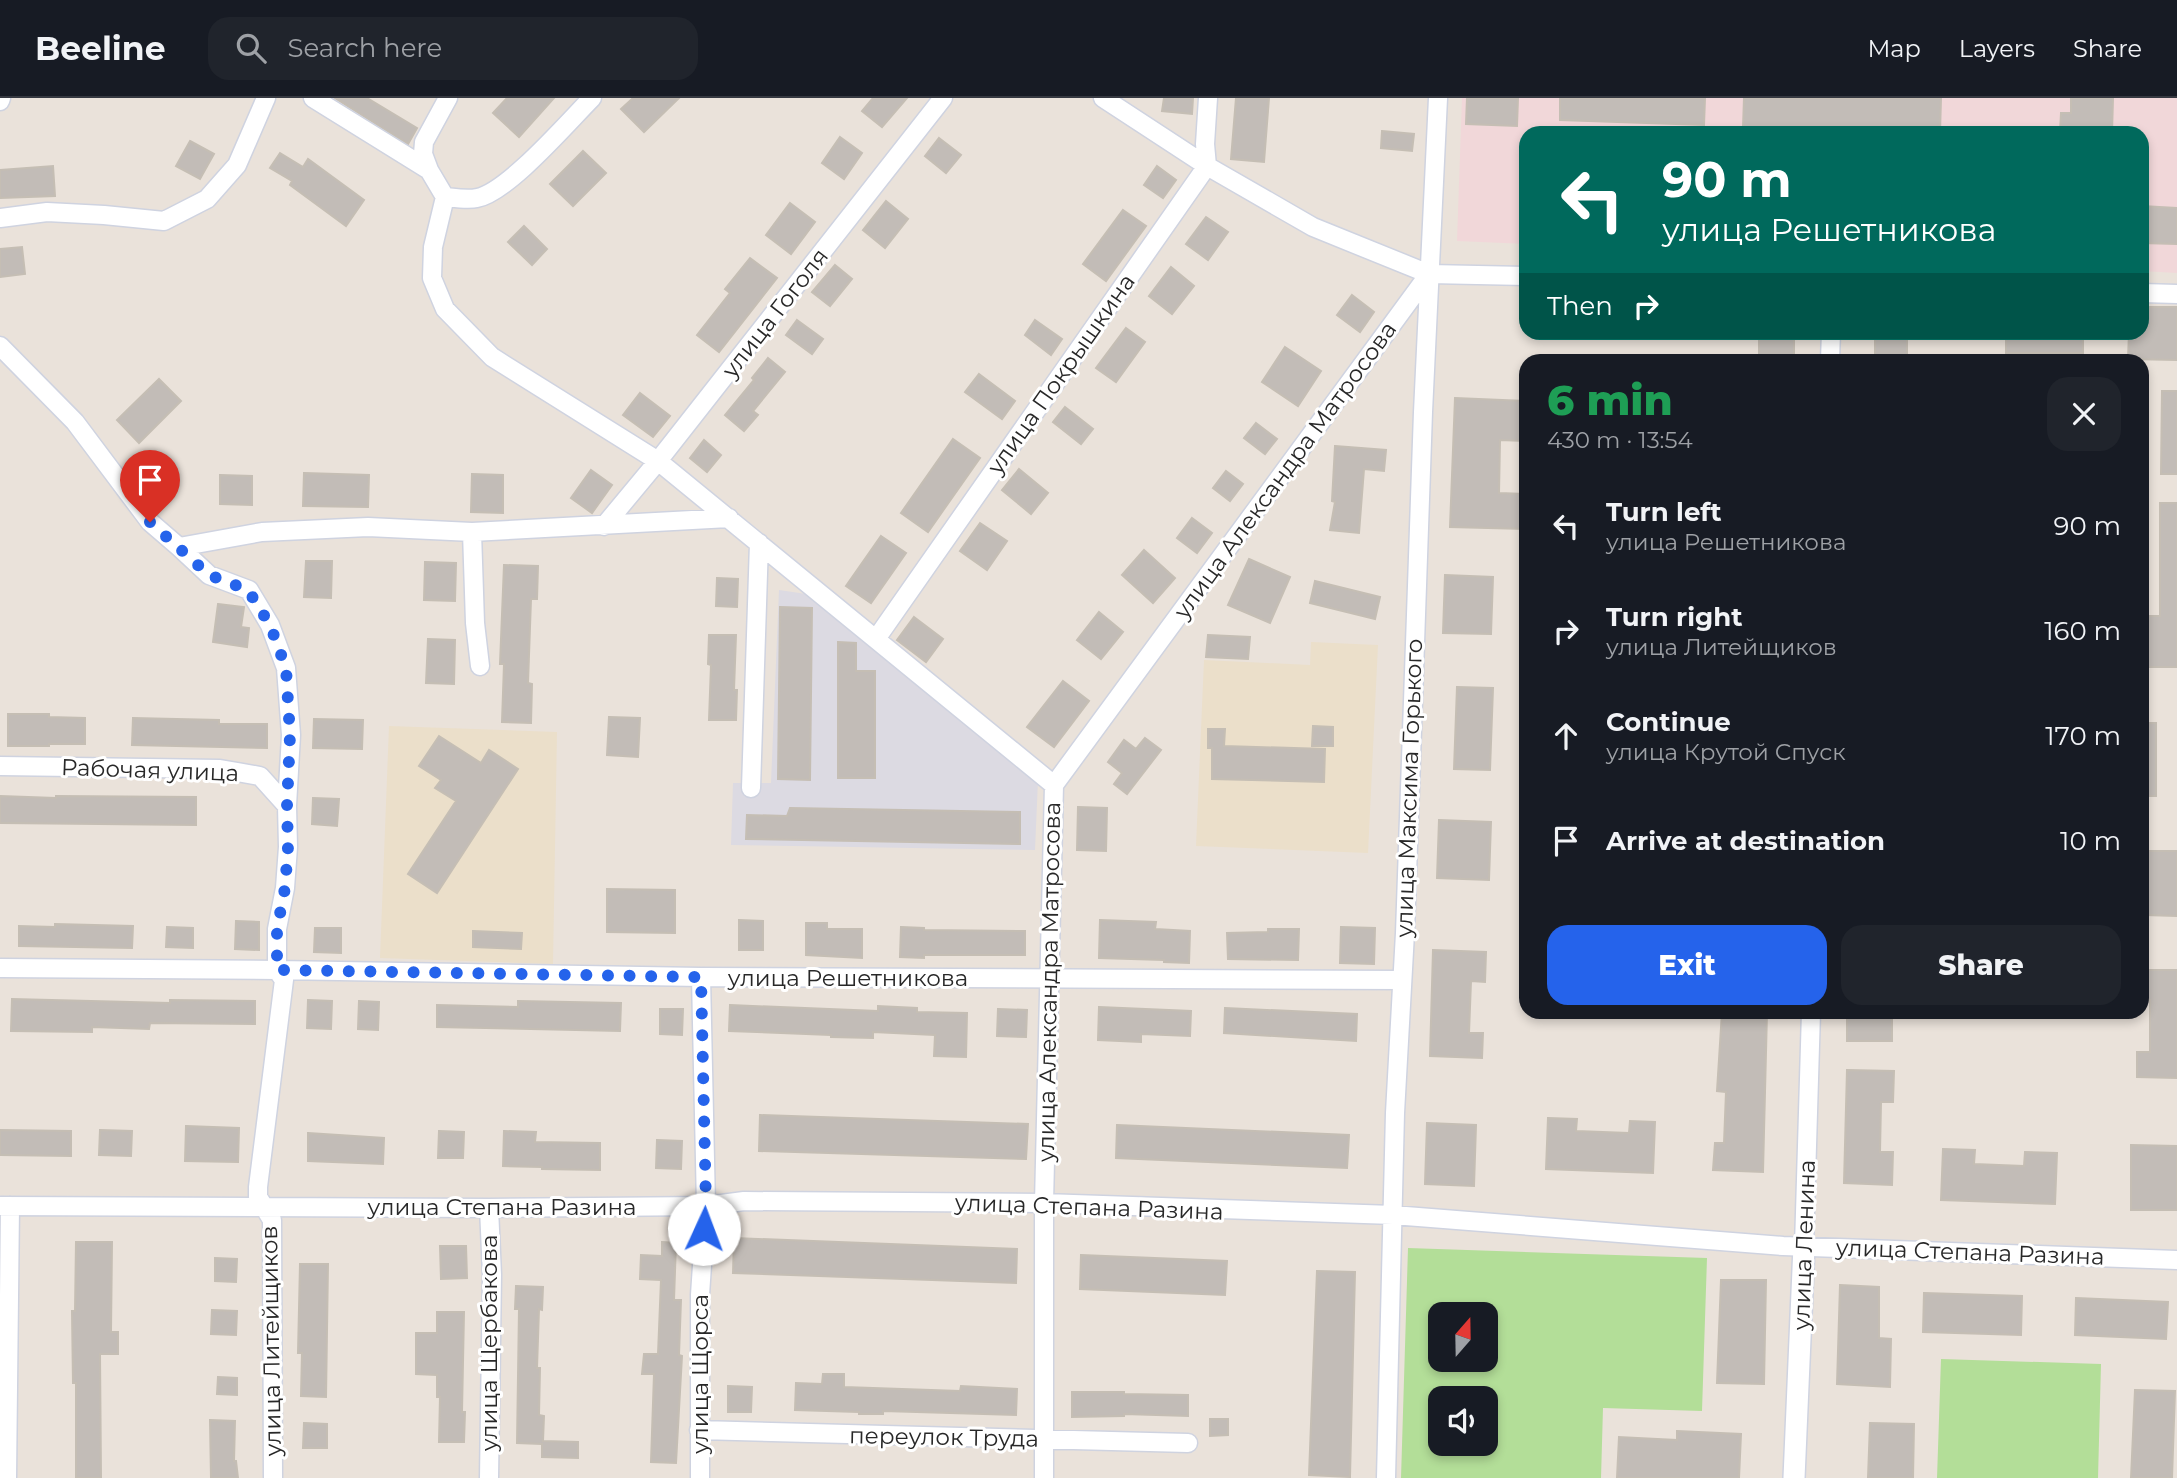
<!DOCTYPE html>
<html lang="en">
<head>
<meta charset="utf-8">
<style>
  body { margin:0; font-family:Montserrat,sans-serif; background:#20242c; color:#f1f3f6; height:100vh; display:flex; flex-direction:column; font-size:26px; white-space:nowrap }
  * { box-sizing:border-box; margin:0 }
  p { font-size:23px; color:#9ea1a6 }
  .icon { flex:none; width:38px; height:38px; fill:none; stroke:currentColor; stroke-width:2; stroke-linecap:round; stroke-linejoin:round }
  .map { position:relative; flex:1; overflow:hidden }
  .side { position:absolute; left:1519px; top:256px; width:630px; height:665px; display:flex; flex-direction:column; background:#171b24; border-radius:21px; box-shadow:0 4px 10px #0003 }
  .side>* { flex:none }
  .hud { position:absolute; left:1519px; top:28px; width:630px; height:214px; border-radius:21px; box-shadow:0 4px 10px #0003; background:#00695c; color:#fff; overflow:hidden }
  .needle { width:46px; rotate:20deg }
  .fabs { position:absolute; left:1428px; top:1204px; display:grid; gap:14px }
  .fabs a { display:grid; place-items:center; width:70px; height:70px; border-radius:14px; background:#171b24; box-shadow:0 4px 10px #0003; font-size:35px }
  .pin { position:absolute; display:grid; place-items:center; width:60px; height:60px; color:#fff; margin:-72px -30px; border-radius:50% 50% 50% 0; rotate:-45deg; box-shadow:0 0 7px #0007 }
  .pin .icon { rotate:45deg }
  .me { position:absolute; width:77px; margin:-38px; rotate:2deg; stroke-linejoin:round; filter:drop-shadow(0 0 5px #0008) }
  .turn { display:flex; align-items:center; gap:24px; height:147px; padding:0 28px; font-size:32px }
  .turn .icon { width:91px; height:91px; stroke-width:2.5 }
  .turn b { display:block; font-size:49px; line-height:60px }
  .then { display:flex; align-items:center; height:66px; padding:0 28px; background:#0003; gap:14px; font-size:26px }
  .round { display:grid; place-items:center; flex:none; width:74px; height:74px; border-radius:21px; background:#20242c }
  .overview { display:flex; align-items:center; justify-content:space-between; height:119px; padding:0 28px }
  h1 { font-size:42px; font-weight:800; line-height:52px; color:#1e9e55 }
  .button { display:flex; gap:14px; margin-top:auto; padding:14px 28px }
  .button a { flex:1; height:80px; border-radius:21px; background:#2563eb; color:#fff; font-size:28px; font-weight:800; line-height:80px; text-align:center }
  .button a+a { background:#20242c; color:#f1f3f6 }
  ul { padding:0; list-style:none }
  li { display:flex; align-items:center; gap:21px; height:105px; padding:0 28px }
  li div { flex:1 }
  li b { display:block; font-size:26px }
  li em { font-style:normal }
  header { display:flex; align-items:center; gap:42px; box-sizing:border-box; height:98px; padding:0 35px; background:#171b24; border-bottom:2px solid #363941 }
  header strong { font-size:33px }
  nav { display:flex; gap:38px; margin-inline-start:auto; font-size:24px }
  .search { width:490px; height:63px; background:#20242c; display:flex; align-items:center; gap:18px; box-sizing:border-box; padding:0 24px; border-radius:21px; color:#9ea1a6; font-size:26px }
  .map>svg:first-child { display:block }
  .industrial { fill:#dcdae2 }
  .education { fill:#ebdfca }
  .medical { fill:#f1d7d9 }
  .green { fill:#b3de98; fill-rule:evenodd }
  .building { fill:#c2bcb7; stroke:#c5beb4; stroke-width:2 }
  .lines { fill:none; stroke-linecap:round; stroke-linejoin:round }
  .minor-casing { stroke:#cfd3e0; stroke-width:21 }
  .tertiary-casing { stroke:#cfd3e0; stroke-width:24 }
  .minor { stroke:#fff; stroke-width:18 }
  .tertiary { stroke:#fff; stroke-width:21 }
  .route { stroke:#2563eb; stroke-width:12; stroke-dasharray:0 21.6 }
  .labels { text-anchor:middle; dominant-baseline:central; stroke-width:6; stroke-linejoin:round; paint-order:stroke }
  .street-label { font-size:23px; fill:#282828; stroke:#fff }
</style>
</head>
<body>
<header>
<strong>Beeline</strong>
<div class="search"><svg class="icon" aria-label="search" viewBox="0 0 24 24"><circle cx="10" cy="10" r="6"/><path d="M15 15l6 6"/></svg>Search here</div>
<nav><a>Map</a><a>Layers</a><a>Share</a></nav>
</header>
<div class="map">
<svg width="2177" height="1380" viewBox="0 0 2177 1380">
  <rect width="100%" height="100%" fill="#eae2da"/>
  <path class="industrial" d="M779,492L813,497L1038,682L1035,752L731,747L733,685H771Z"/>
  <path class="education" d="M1311,544L1378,547L1368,755L1196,748L1204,562L1310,567Z
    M389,628L557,634L553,866L380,860Z"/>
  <path class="medical" d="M1462,0H2177V175L2142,173V35H1526V146L1457,143Z"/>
  <path class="green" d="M1408,1150L1707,1160L1702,1313L1603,1310L1601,1380H1401ZM1440,1216H1486V1262H1440ZM1440,1300H1486V1346H1440Z
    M1941,1261L2101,1266L2098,1380H1937Z"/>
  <path class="building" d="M335,0H367L417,30L408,46Z
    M507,0H554L519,39L493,15Z
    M633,0H679L644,34L621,11Z
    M873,0H907L882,29L862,13Z
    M1164,0H1193L1192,16L1162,13Z
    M1236,0H1269L1264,64L1231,61Z
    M1467,0H1518L1517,28L1466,26Z
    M1560,0H1705L1704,27L1560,22Z
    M1744,0H1941L1940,35L1743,29Z
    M2071,0H2113L2112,35H2060L2061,15H2071Z
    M1382,33L1414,36L1412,53L1381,50Z
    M840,39L862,55L844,81L822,65Z
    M939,40L961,57L946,75L925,58Z
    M190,43L214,56L200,81L176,68Z
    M583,53L606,75L573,108L550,86Z
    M280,55L303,69L308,61L364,102L346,128L290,87L292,83L270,70Z
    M53,68L55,98L0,100V72Z
    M1157,68L1176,82L1163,100L1144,87Z
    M886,103L908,121L885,150L863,132Z
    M790,105L815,124L791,156L766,137Z
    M2142,108L2177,110V146L2142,145Z
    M1123,112L1146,128L1106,183L1083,166Z
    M1206,119L1228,134L1208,162L1186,146Z
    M524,128L547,151L532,167L508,144Z
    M22,149L25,176L0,179V151Z
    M750,160L777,180L719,254L697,237L730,195L725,191Z
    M835,167L852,181L830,208L812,194Z
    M1171,169L1194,188L1172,216L1149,198Z
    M1352,197L1374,214L1360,234L1337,217Z
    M2142,209H2177V262L2128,261L2129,234H2142Z
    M797,222L823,241L812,256L786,237Z
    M1035,222L1062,241L1051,257L1025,237Z
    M1126,230L1145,244L1116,284L1096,270Z
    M1759,234H1794V262H1759Z
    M1875,234H1907V262H1875Z
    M2006,234H2083V255H2006Z
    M1285,249L1321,273L1298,308L1262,284Z
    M768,260L785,274L753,313L758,317L744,333L725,317L754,282L752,280Z
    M979,276L1015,303L1002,321L965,294Z
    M159,281L181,303L139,345L117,322Z
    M2162,293H2177V376H2161Z
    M640,295L670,318L653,339L623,317Z
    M1455,300L1526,303V343L1500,342L1499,395L1526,396V431L1450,429Z
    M1065,309L1093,331L1081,346L1053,324Z
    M1256,325L1277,341L1265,356L1244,340Z
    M953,341L980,360L928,434L901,415Z
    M704,342L721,357L707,374L690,360Z
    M1335,348L1386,352L1384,373L1364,371L1359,435L1330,432L1335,404L1332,403Z
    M1019,371L1048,395L1031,416L1002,392Z
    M591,372L612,387L592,415L571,400Z
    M1226,373L1243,386L1230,403L1213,390Z
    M304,375L369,377L368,409L303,408Z
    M472,376L503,377V415L471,414Z
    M220,377L252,378V407L220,406Z
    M2160,405H2177V569H2142V518H2160Z
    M1192,420L1212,435L1197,455L1177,440Z
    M980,425L1007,443L987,472L960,453Z
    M881,438L906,455L871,505L846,488Z
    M1144,452L1175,480L1153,505L1122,477Z
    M1249,461L1290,479L1270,525L1228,507Z
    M306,463H332L331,500L304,499Z
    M425,464L456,465L455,503L424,502Z
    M504,467L538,468L537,501H531L528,585L532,586L531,625L502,624L504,566H500Z
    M1445,477L1493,479L1491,536L1443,535Z
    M717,480L738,481L737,509L716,508Z
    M1315,483L1380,499L1375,521L1310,505Z
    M218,506L244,509L241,529L249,530L247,549L213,544Z
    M780,509L812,510L810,682L778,681Z
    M1099,514L1123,534L1101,561L1077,542Z
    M914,519L943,541L926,564L897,542Z
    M709,537H736L734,592H737L736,622H709L711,567L708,566Z
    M1208,537L1250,539L1248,561L1206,559Z
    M428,541L455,542L454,586L426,585Z
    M838,544L856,545V573H875V680H838Z
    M1063,583L1089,603L1054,649L1027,629Z
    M1457,589L1493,590L1490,672L1454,671Z
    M8,616H49V619L85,620V646H49V648H8Z
    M609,619L640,620L638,659L607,657Z
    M133,620L219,622V626H267V650L132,647Z
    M314,621L363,622L362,651L313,650Z
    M2142,625H2156V698H2142Z
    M1313,628L1333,629V648H1312Z
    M1208,631H1225L1224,648L1325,651L1324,684L1212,681V650H1208Z
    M439,638L481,665L489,652L518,671L437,795L408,776L456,703L435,690L441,682L419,668Z
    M1145,640L1161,652L1127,696L1114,686L1122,675L1108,664L1124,642L1136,651Z
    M0,698L56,700V698L196,699V727L0,725Z
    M313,700L339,701L337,728L312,726Z
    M1078,709L1107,710L1106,753L1077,752Z
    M790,710L1020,714V746L746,741L747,717L787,718Z
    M1439,722L1491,724L1489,782L1437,780Z
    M2146,753H2177V818L2145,817Z
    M607,791L675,792V835L607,834Z
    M739,822L763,823V852H739Z
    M1100,822L1156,824L1155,831L1190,833L1189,865L1164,864V862L1099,860Z
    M236,823L259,824V852L235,851Z
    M806,825H827V831H862V860L806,857Z
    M55,826L133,828L132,850L19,848V828L55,829Z
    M167,829L193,830V850L166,849Z
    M901,829L924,830V832L1025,833V857H924V860L900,859Z
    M1341,829L1375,830L1374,866L1340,865Z
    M315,830H341V855L314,854Z
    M1268,831H1299L1298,862L1228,861L1227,835L1268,834Z
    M473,833L522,835L521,851L473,849Z
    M1433,852L1486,854L1485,884L1471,883L1469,935H1483L1482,960L1430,958Z
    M2142,872H2177V980L2137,979V954H2150V902H2142Z
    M12,901L170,905V902L255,903V926L150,925L149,931L92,929V934L11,933Z
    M308,902L332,903L331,931L307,930Z
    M359,903L379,904L378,932L358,931Z
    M518,903L621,905L620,933L437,929V907L518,909Z
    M730,907L878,913V908L917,910V914L967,915L966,959L934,958L935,937L873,934V940L831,939V937L729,933Z
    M1099,909L1191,913L1190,938L1141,936V944L1098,942Z
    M1225,910L1357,916L1356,943L1224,935Z
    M660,911H683L682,937L660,936Z
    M998,911L1027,912L1026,939L997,938Z
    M1722,914H1767L1763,1074L1713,1072L1715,1045H1724L1726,994L1717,993Z
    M1847,914H1892V943H1847Z
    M1847,972L1894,973L1893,1004H1881L1880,1054H1893L1892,1087L1844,1085Z
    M760,1017L1028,1026L1026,1061L759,1053Z
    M1548,1020L1577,1021L1576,1033L1629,1035L1630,1023L1655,1024L1653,1075L1546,1071Z
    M1427,1025L1476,1027L1474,1088L1425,1086Z
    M1117,1027L1349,1037L1347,1070L1116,1060Z
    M186,1028L239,1030L238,1064L185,1063Z
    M0,1032L71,1033V1058L0,1057Z
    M100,1032L132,1033L131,1058L99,1057Z
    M439,1033L464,1034L463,1060H438Z
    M504,1033L536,1034L535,1044L600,1045V1072L542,1071V1069L503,1068Z
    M308,1035L384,1040L383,1066L308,1063Z
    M657,1042L682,1043L681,1071L656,1070Z
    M2131,1047L2177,1048V1112H2131Z
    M1943,1051L1975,1052L1974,1066L2024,1068L2025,1054L2057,1055L2055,1106L1941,1102Z
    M734,1140L1017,1151L1016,1185L733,1175Z
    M76,1144H112L111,1234H118V1256H100L101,1380H76V1285H73L72,1213H75Z
    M662,1144L676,1145L674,1202H681L679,1257L682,1258L676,1365L651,1364L654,1276H642L644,1256H658L661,1182L640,1181L641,1157L662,1158Z
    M440,1148H466L467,1180L441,1181Z
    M1081,1157L1227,1163L1225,1197L1080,1191Z
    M215,1160L237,1161L236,1184L215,1183Z
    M300,1166H328L326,1299L301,1298L302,1255H298Z
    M1317,1173L1355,1174L1350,1379L1309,1377Z
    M1721,1182H1766L1764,1286L1717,1285Z
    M1840,1187L1879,1189V1240L1891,1241L1890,1289L1837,1286Z
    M516,1188L543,1189L542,1212L539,1211L537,1270H540L539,1317L544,1318L543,1343L578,1344V1360L542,1359V1346L517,1345L519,1211H515Z
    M1924,1195L2022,1198L2021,1237L1923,1234Z
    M2076,1200L2168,1204L2166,1241L2075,1237Z
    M212,1212L237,1213L236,1237L211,1236Z
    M437,1214H464L462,1314H465L464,1344H439L440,1299H437V1277L416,1276V1235H437Z
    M823,1276H844V1289L960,1293L961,1288L1017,1291L1016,1317L883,1313V1316H859V1314L795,1312L796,1285L822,1286Z
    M218,1279L237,1280V1297L217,1296Z
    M728,1288L752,1289L751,1314H728Z
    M2135,1292L2175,1293L2172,1380H2131Z
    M1072,1294H1124V1296L1188,1297V1318L1124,1316V1318L1072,1319Z
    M1210,1321H1228V1337L1210,1338Z
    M210,1322L235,1323L234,1363H236L238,1380H211Z
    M304,1325L327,1326V1350H303Z
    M1870,1325L1914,1326L1913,1380H1868Z
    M1677,1333L1741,1336L1739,1380H1617L1619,1339L1677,1342Z"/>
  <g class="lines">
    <defs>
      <path id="minor" d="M313,0L429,72L445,99C455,100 468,102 477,100C508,94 568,24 592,0
        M1103,0L1207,68L1313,129L1429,176L1526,178
        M0,3L1,0
        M429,72L423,56L424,44L448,0
        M445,99L433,149L432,180L445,211L492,259L658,363L1054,687
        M0,120L47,114L104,117L164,123L207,101L237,67L266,0
        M2142,195L2177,196
        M0,248L75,324L150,424L179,449L262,434L368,429L472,434L729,420
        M1830,262L1831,234
        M604,428L658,363L943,0
        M472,434L475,525L480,568
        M179,449L209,477L249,492L270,527L286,570L291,637L287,708L288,749L285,790L277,831V872L284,882L258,1089V1099L272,1122L273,1380
        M876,541L1207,68L1205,46L1208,0
        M0,668L220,671L260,678L287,708
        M751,690L759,445
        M0,870L277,872L701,879L1402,882
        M0,1108L489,1110L706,1108L744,1103L1044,1105L1393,1117L1783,1148L2177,1162
        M1804,1148L1811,914
        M699,1332L1188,1345
        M7,1380L10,1108
        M489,1380L492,1177L489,1110
        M700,1380V1197L706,1108L701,879
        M1044,1380V1105L1054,687L1429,176
        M1386,1380L1395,1015L1405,835L1423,314L1438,0"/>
      <path id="tertiary" d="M1794,1380L1804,1148"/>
    </defs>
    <use href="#minor" class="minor-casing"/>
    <use href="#tertiary" class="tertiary-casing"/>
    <use href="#minor" class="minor"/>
    <use href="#tertiary" class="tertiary"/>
  </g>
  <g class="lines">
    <path class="route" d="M150,424L209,477L248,492L270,527L286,570L290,637L287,708L288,749L285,790L277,831V872L701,879L706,1108L704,1131"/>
  </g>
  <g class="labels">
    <g class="street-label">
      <text transform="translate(775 215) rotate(-52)">улица Гоголя</text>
      <text transform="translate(1061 276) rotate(-55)">улица Покрышкина</text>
      <text transform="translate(1285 372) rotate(-54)">улица Александра Матросова</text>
      <text transform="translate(150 672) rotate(2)">Рабочая улица</text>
      <text transform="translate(1409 690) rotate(-88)">улица Максима Горького</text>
      <text x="848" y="880">улица Решетникова</text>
      <text transform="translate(1049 884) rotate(-89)">улица Александра Матросова</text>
      <text x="502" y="1109">улица Степана Разина</text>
      <text transform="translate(1089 1109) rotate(2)">улица Степана Разина</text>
      <text transform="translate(1804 1147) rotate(-88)">улица Ленина</text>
      <text transform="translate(1970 1154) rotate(2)">улица Степана Разина</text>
      <text transform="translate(271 1243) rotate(-91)">улица Литейщиков</text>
      <text transform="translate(489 1245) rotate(-90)">улица Щербакова</text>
      <text transform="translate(700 1276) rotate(-90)">улица Щорса</text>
      <text transform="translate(944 1339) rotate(1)">переулок Труда</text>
    </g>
  </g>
</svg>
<div class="fabs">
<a><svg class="needle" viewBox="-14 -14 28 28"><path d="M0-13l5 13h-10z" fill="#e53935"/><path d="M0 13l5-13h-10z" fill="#9ea1a6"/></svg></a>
<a><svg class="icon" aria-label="sound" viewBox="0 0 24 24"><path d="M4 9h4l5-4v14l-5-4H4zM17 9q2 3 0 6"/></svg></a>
</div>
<div class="pin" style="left:150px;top:424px;background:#d93025"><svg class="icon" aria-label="arrive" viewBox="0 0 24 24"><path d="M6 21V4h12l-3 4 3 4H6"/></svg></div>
<svg class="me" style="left:704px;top:1131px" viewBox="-20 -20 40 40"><circle r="19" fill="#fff"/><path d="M0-13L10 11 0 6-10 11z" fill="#2563eb"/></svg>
<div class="hud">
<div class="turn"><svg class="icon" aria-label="left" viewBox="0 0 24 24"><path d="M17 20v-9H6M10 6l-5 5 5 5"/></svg><div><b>90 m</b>улица Решетникова</div></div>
<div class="then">Then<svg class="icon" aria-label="right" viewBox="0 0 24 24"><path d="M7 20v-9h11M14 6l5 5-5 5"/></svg></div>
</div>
<section class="side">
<div class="overview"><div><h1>6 min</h1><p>430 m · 13:54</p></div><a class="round"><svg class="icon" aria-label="close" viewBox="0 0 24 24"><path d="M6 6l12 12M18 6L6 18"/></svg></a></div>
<ul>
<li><svg class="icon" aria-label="left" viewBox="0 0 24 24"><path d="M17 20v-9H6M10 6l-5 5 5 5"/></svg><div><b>Turn left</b><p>улица Решетникова</p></div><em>90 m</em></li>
<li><svg class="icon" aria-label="right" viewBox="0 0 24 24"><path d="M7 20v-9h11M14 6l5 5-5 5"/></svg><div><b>Turn right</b><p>улица Литейщиков</p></div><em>160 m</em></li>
<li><svg class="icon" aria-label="ahead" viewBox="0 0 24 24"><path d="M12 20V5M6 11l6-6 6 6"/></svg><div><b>Continue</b><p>улица Крутой Спуск</p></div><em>170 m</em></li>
<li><svg class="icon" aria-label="arrive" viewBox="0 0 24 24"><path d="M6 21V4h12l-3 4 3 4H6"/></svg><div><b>Arrive at destination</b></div><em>10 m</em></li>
</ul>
<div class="button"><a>Exit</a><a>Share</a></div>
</section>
</div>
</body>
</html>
